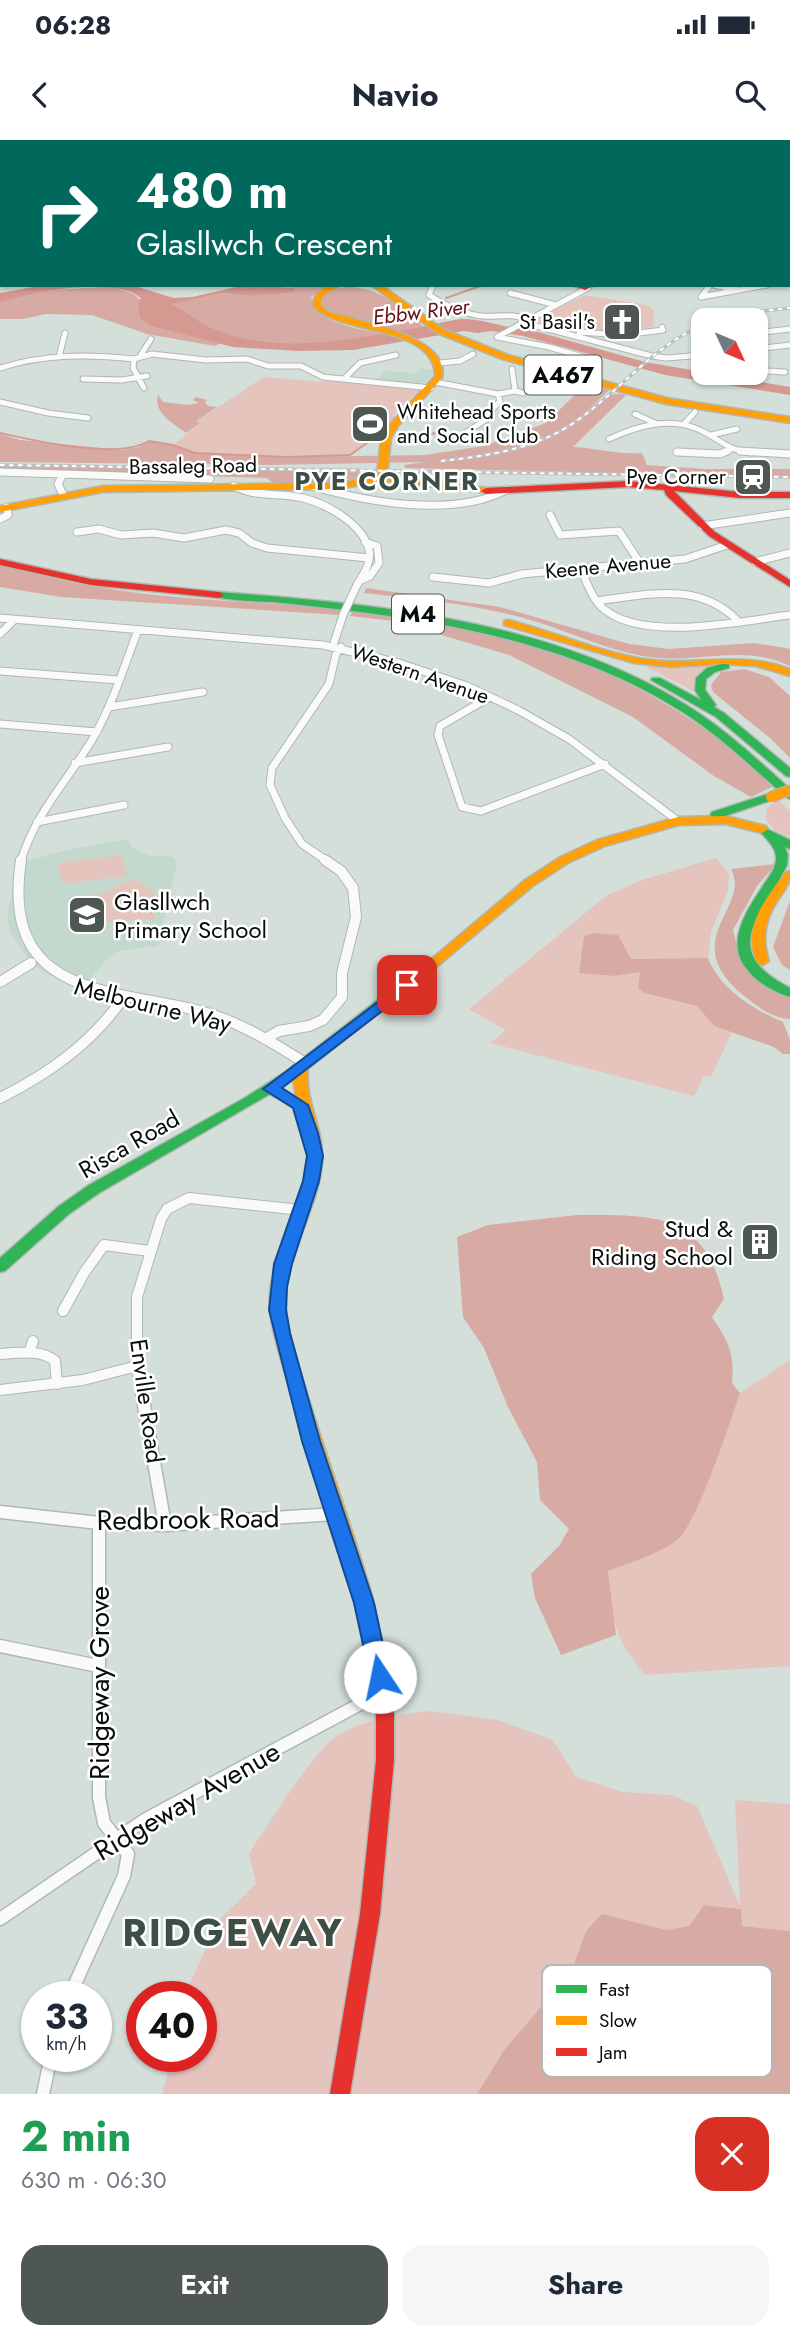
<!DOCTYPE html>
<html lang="en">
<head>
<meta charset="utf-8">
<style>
  body { margin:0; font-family:Jost,sans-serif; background:#f6f6f7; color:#1f2937; height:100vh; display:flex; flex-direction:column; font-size:26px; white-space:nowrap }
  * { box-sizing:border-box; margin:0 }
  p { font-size:23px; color:#747a83 }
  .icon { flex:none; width:38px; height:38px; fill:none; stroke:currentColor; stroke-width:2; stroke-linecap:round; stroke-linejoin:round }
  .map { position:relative; height:1954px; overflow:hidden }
  .panel { display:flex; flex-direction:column; background:#fff; flex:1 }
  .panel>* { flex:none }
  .hud { position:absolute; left:0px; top:0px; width:791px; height:147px; box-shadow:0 2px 5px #0004; background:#00695c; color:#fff; overflow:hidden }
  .needle { width:46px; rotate:134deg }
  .buttons { position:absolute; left:691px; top:168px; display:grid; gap:14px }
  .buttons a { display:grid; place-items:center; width:77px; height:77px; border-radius:14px; background:#fff; box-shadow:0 2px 5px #0004; font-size:35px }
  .speed { position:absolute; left:21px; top:1841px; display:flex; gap:14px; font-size:35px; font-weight:700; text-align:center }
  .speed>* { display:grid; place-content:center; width:91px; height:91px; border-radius:50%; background:#fff; box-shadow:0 2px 5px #0004; line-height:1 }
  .speed small { font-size:18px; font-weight:400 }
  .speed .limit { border:10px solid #d22; background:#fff; color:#111 }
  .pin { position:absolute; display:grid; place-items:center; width:60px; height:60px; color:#fff; margin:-30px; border-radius:14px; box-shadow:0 4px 10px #0006 }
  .me { position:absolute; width:77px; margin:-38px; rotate:349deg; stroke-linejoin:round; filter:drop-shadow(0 0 5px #0008) }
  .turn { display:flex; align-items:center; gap:24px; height:147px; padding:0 21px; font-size:32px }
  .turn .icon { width:91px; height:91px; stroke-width:2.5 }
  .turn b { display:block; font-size:49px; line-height:60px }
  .round { display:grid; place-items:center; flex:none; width:74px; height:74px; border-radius:21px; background:#f6f6f7 }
  .headline { display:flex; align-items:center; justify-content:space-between; height:119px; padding:0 21px }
  h1 { font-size:42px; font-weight:700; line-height:52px; color:#1e9e55 }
  .action { display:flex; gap:14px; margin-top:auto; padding:14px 21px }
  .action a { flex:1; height:80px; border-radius:21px; background:#4f5752; color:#fff; font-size:28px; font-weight:700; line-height:80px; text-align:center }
  .action a+a { background:#f6f6f7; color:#1f2937 }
  .status { display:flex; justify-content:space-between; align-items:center; height:49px; padding:0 35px; background:#fff; direction:ltr }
  .status svg { height:19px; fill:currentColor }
  header { display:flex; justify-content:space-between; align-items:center; height:91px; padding:0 21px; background:#fff; font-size:32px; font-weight:700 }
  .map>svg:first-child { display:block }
  .built { fill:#c4d9ce }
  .green { fill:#e6c4be }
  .forest { fill:#d7aaa3 }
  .water { fill:#d59992 }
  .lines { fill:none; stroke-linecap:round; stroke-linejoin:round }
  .stream { stroke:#d59992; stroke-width:2 }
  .street-far3-casing { stroke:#afb8b3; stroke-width:7 }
  .street-far2-casing { stroke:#afb8b3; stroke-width:9 }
  .street-far1-casing { stroke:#afb8b3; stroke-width:12 }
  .street-casing { stroke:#afb8b3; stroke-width:15 }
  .fast-casing { stroke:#afb8b3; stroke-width:3 }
  .slow-casing { stroke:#afb8b3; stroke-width:3 }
  .jam-casing { stroke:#afb8b3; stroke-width:3 }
  .street-far3 { stroke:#f9faf9; stroke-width:5 }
  .street-far2 { stroke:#f9faf9; stroke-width:7 }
  .street-far1 { stroke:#f9faf9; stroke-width:10 }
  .street { stroke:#f9faf9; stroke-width:12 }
  .fast { fill:#30b455; fill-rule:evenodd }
  .slow { fill:#ff9f0a; fill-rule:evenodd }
  .jam { fill:#e5322d; fill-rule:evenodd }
  .rail-casing { stroke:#bdc0bf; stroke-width:3.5 }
  .rail { stroke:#fff; stroke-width:2; stroke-dasharray:4.5; stroke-linecap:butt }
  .street-bridge-casing { stroke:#afb8b3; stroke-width:9; stroke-linecap:butt }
  .slow-bridge-casing { stroke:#afb8b3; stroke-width:12; stroke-linecap:butt }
  .street-bridge { stroke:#f9faf9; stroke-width:7 }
  .slow-bridge { stroke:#ff9f0a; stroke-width:10 }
  .route { fill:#1a73e8; stroke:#114b97; stroke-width:2 }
  .labels { text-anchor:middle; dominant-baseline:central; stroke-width:5; stroke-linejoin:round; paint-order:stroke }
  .far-water-label { font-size:21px; font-style:italic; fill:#641213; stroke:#fff }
  .far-poi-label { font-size:21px; fill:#070e0a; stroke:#fff; text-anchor:end }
  .far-street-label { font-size:21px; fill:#070e0a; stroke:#fff }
  .shield { fill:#fff; stroke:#515654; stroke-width:2 }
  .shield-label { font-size:23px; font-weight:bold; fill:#070e0a }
  .poi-label { font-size:24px; fill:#070e0a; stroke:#fff; text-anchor:start }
  .street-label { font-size:24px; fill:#070e0a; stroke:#fff }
  .far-district-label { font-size:26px; font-weight:bold; letter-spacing:2px; fill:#3c4e46; stroke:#fff }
  .near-street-label { font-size:28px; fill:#070e0a; stroke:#fff }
  .near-district-label { font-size:38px; font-weight:bold; letter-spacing:2px; fill:#3c4e46; stroke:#fff }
  .key { fill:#fff; stroke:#b5b7b6; stroke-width:2 }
  .key-label { font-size:19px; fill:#070e0a }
</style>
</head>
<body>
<div class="status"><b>06:28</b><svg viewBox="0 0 49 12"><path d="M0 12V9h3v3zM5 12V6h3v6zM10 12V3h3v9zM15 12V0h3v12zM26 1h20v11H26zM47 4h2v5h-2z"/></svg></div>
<header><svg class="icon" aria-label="back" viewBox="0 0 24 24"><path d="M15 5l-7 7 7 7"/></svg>Navio<svg class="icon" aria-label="search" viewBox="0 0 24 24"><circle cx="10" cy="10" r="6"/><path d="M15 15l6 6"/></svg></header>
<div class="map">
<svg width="790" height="1954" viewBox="0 0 790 1954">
  <rect width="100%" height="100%" fill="#d4dfd9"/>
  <path class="built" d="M422,228L433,230V234L425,244L377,240L383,231L416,233Z
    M127,699L134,709L149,715L173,717L177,723L158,806L118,811L104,822L83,849L48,834L31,823L10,793L8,781V769L19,723L72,709Z"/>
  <path class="green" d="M585,155L647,165L654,170L653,187C621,190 566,197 537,181L548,173Z
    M264,237L323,242L326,240L420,250L393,275L399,277L384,292L350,315L298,317L197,314L173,305L200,283L195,282Z
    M637,522L712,524L695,537V552Z
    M778,659L790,672V697L776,691L766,680L767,668Z
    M122,715L127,736L62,744L58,723Z
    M716,718L729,734L728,751L711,791L708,818L630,819L585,808L579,833L614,836L640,832L644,853L697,866L714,886L732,892L711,937L704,936L694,956L490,903L506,890L469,869L607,755L642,740Z
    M134,739L154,751L155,779L96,783L94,755C108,754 120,743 134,739Z
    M790,1220V1526L645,1535C611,1495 614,1481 608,1431L647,1416L679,1399L706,1345L740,1253Z
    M430,1571L498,1580L553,1600L576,1637L623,1652L672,1655L697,1666L740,1766L735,1660L790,1664V1791L742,1786L741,1769L704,1765L689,1786L666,1790L586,1791L574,1824L553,1853L504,1910L477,1954H162L172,1916H201V1857H187L190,1843L219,1780L256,1744L249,1713C268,1686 313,1611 337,1596C366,1578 398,1575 430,1571Z"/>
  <path class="forest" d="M277,145H330L311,157C318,186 361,188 386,195C334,204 266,210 216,190C200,183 184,173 169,164L223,153L252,156L296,151L295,148Z
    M107,147C140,153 140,155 151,186L221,203L215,206L147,194L92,175L46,174L23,179H0V163C34,149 71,149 107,147Z
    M345,147C379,146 398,166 423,186L397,192L335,175L324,169L321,158L330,151Z
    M587,243L609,250L577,280C593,267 604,250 626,255L573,307C596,308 619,315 642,313L647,325L704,329H790V337L405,328L404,325L425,322L271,325L0,322V294L20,300L122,310L139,307L149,301L173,305L198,314L298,317L425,315L484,306L546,283Z
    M158,255L163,262L189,265L199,263L193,260L196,257L207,260L205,262L208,266L217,267L196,281L200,283L186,293C173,283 153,273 158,255Z
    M0,326L380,330L379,335L321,343H273L267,338L0,329Z
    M0,423C108,460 229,460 343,468L340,475L61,457L0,447Z
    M366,448L500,467L629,504L669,509L753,503L786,508L790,509V526C743,503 697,524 649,517C607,511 567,490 527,479C474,464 418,459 364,453Z
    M355,468C401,476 451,480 496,493C598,523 698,570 772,647L751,657L714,636L633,577L509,515L394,481L350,476Z
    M744,529L769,537L790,556V618L770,598L713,552L711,545L721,532Z
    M776,724L757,746L733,790L739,814L790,856V879C771,878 757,866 743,855C676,800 752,767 731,729Z
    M790,761V830L782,825L773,807Z
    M595,793L618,795L631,819L708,818C720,849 754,870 783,882L790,900V914H783L774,907L714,886L697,866L644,853L638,848L640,832L614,836L579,833L584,796Z
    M577,1075C653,1075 705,1071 724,1159L712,1177C728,1201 735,1213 732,1243L740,1253C730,1282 697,1385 676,1401C656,1415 631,1422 608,1431L616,1495L561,1515L535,1458L531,1434L559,1406L569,1389L540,1360L537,1322L508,1267L484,1208L463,1177L457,1097L488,1085Z
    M704,1765L741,1769L742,1786L790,1791V1954H477L504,1910L553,1853L574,1824L586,1791L602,1774L666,1790L689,1786Z"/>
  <path class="water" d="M45,145H131L174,158L192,157L245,145L295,148L296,152L252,156L223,153L171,164C187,172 200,184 217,190C290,219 385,193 460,179C483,178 507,189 531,190L645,222L790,247V255L665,235L523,196L491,191L478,193L464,191L353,210L298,211L233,207L151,186L140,178L138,162L141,158C116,136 30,151 0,163V153Z"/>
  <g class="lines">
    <path class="stream" d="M446,158L483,145
      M0,293C36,301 117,320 149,301L173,305L195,313L287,317L350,315L374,298
      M397,295L421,296L441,292"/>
    <defs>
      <path id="street-far3" d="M731,2L743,0
        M433,145L429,155C445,165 463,174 482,176C498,177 511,173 527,179
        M710,145L701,157L767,145
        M714,145L738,150
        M510,153L556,165
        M521,182L652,216L666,218L704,215
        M579,192L623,195L663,190L662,187
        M756,193L790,189
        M756,209L790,205
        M140,216L151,199
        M756,216L767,231L785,232
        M59,217L65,193
        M134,219L152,214L206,220L247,219L268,226H301L323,237L431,248
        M134,219L133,228L144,248
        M440,223L460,221L473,214
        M0,228C44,214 88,214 134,219
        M512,229L515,251
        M584,229L597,221L549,207L497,197L588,148
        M83,239L122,240L147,236
        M344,239L360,223L396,215
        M435,242L498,254L500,261L487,275V279L465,293
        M498,254L515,251L523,253
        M0,262L48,273L88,278
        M635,274L655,283
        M684,284L695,272
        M711,295L737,289
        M609,299C639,285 674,275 706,293C722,302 731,311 751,313
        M677,312L699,313
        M722,313L732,309"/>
      <path id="street-far2" d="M740,311L790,314
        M677,312L720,314L727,311
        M0,332L63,334L58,344L63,355
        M63,334L210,339
        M234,346C256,358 279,352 303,358C327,364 363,384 369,410C372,422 363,435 357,445
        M311,346C367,362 453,378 506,350
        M550,375L560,395L619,391L640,423
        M0,379L8,375L7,367
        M702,386L790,373
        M77,392L99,389L121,395L153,393L184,398L226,390L239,393L252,403L267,408L369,418
        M755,422L790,413
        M580,428C587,442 592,460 605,470C646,502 741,481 790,475
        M433,437L489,443L522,434L685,419L727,405
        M359,441L370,436L379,423L377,406L365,402
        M597,461C646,455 697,441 736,479
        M0,478L323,505L399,523L467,546L518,570L569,599L678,681
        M0,494L13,481
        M333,506L343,475
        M0,531L118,540
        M490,557L440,586L438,595L462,667L481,671L605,624
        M109,567L203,552
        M0,584L97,592
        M75,623L168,607
        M37,682L124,665
        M21,721C35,674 67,641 92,600C112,566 124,527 138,490
        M327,721L302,704L285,678L270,645L272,628L329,544L336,514L341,507"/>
      <path id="street-far1" d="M21,720C0,858 111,848 200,871C238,881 272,902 305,923
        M0,842L31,823
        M265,899L279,891L309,886L323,880L342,857V833L356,777L353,748L341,731L325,720
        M0,958C50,933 92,903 124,857
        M63,1171L84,1133L104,1105L150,1111
        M29,1213L33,1201
        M0,1214C17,1213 42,1209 55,1221L57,1244
        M0,1250L83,1240L137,1226
        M142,1256L137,1226V1157L161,1079L167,1069L189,1058L301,1070"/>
      <path id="street" d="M142,1254L165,1385
        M0,1372L99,1383L165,1385L335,1374
        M0,1506L98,1526
        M0,1779L146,1679L362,1563L383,1559
        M69,1857L124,1736L128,1714L104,1683L99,1657V1383
        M43,1954L51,1916"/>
      <path id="fast" d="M789,27H790V31H789Z
        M0,86H2V90H0Z
        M219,452C377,464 554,480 691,568C727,591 758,620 790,649V659L786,657C753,628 721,597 684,573C591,513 476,487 368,473C337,469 305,465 273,462C254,461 234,461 215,457L214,455Z
        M725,523L729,524V528L715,532L706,539L705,550L716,565L714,567L724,573L790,628V637L786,636L716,577L651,540L652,538H660L701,560L695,550L696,538L707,528Z
        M771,653L775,655V659L716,679L710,675L712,672Z
        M767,689L790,700V709L785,707L788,715L787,725C763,776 716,810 790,848V857C773,852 756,842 746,828C726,803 746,771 761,749C766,740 775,731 776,720C777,709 768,700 761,693Z
        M422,828L428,832L427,835L297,937L280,948L305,962L307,965L305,968H295L270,954L99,1053L69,1074L5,1131L0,1132V1118L59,1066L89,1045L243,959L287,931L417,829Z"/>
      <path id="slow" d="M675,0H683L684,2H677Z
        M330,145H341L326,154L321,159V165L327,171C355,181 452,195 442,238L398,286L391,298L387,336L486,348L489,349V353L382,341L338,349L103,352L0,372V366L103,346L338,343L377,336L381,298L391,283L435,236C434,184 339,196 313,166C313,154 320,150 330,145Z
        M371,145H381L443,189L508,215L667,258L790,277V283L666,264L502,219L437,193Z
        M508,480C556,492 603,514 652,520C700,525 744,511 790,529V536L756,526L722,524L671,527L634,523L504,485V481Z
        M726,676L766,686L768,689L762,693L726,684L679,685L605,706L568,723L533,746L427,835L422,836L416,832L525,740L560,717L597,700L678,677Z
        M790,731C790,743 787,747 780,757C766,777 761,797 769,821L763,825L758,824C740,790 765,759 786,732Z
        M301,922L308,926C304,962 324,987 322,1020C320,1067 288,1107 286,1154C284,1186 296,1217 305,1247C326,1317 352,1386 372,1456L369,1461L363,1463L357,1461L354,1456C335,1386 310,1317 289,1247C281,1216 268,1186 270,1153C274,1106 305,1067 308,1020C310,987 290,962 294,926Z"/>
      <path id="jam" d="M572,145H595L585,150Z
        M628,341L740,352H790V358H740L674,351L715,392L790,440V447L709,396L666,355L664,350L628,347L486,354L481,351L486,348Z
        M0,419L91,439L219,452L224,455L219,458L91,445L0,425Z
        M363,1449L369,1451L372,1456L389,1534L394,1575V1620L380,1774L350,1954H330L360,1774L376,1620V1575L371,1534L354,1456L357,1451Z"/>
    </defs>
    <use href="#street-far3" class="street-far3-casing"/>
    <use href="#street-far2" class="street-far2-casing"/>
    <use href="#street-far1" class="street-far1-casing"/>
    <use href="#street" class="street-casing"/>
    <use href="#fast" class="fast-casing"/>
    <use href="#slow" class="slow-casing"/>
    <use href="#jam" class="jam-casing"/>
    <use href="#street-far3" class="street-far3"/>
    <use href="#street-far2" class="street-far2"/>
    <use href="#street-far1" class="street-far1"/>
    <use href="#street" class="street"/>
    <use href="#fast" class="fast"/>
    <use href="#slow" class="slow"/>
    <use href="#jam" class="jam"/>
    <defs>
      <path id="rail" d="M716,180L744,173L790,168
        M441,321C487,316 536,309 575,282C621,250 652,207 704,184
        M0,325L790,337"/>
    </defs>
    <use href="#rail" class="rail-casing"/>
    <use href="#rail" class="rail"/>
    <defs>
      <path id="street-bridge" d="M343,475L357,445"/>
      <path id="slow-bridge" d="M771,657L790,650"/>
    </defs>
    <use href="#street-bridge" class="street-bridge-casing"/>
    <use href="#slow-bridge" class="slow-bridge-casing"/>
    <use href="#street-bridge" class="street-bridge"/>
    <use href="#slow-bridge" class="slow-bridge"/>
  </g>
  <path class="route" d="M407,840L415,845L412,848L282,948L308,965L318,993L323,1016L319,1041L292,1124L287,1147L286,1170L290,1193L320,1301L374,1463L390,1537L387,1543L380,1546L373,1543L370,1537L354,1463L302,1301L269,1170L274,1124L303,1041L307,1016L293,968L263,949Z"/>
  <defs>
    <symbol id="church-square" viewBox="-11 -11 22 22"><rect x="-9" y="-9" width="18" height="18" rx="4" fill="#4f5752" stroke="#fff"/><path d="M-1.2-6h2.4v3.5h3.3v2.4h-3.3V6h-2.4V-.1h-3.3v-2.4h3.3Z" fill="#fff"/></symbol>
    <symbol id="stadium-square" viewBox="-11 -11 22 22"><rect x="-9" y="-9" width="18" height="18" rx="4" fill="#4f5752" stroke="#fff"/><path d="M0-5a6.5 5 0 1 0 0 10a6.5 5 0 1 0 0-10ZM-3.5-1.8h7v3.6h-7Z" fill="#fff"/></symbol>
    <symbol id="station-square" viewBox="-11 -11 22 22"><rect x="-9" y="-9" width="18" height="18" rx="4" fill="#4f5752" stroke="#fff"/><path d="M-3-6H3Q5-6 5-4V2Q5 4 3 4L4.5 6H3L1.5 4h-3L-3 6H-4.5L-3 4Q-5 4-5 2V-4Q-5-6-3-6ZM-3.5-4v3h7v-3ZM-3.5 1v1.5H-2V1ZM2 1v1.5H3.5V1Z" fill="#fff"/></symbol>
    <symbol id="school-square" viewBox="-11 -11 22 22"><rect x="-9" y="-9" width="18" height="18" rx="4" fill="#4f5752" stroke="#fff"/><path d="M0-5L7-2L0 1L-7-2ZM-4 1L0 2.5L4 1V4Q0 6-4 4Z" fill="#fff"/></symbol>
    <symbol id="building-square" viewBox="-11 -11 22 22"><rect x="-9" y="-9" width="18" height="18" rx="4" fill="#4f5752" stroke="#fff"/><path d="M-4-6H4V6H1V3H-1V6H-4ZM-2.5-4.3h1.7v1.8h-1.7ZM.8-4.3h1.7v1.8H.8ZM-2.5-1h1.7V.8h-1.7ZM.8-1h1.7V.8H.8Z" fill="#fff"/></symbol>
  </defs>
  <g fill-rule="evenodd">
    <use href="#church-square" x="600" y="160" width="44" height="44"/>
    <use href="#stadium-square" x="348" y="262" width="44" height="44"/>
    <use href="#station-square" x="731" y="315" width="44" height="44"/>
    <use href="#school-square" x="65" y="753" width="44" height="44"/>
    <use href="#building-square" x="738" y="1080" width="44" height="44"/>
  </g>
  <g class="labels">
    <g class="far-water-label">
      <text transform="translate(421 172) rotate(-7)">Ebbw River</text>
    </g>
    <g class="far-poi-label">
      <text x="595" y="182">St Basil's</text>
      <text x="397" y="272" text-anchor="start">Whitehead Sports<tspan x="397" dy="24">and Social Club</tspan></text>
      <text x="726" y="337">Pye Corner</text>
    </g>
    <g class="far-street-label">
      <text transform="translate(193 326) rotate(-1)">Bassaleg Road</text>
      <text transform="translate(608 426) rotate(-5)">Keene Avenue</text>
      <text transform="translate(420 534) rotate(19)">Western Avenue</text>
    </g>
    <g class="shield">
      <rect x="524.5" y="215.5" width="77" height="39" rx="5"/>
      <rect x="392" y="454.5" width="52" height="39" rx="5"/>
    </g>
    <g class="shield-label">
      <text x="563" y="235">A467</text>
      <text x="418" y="474">M4</text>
    </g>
    <g class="poi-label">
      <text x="114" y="761">Glasllwch<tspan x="114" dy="28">Primary School</tspan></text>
      <text x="733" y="1088" text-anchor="end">Stud &amp;<tspan x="733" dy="28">Riding School</tspan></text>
    </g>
    <g class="street-label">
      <text transform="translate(153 865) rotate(14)">Melbourne Way</text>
      <text transform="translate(129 1004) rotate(-30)">Risca Road</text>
      <text transform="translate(147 1261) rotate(82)">Enville Road</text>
    </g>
    <g class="far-district-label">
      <text x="387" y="341">PYE CORNER</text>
    </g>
    <g class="near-street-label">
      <text transform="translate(188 1379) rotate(-1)">Redbrook Road</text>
      <text transform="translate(99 1543) rotate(-90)">Ridgeway Grove</text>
      <text transform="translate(187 1661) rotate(-30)">Ridgeway Avenue</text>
    </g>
    <g class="near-district-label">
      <text x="233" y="1792">RIDGEWAY</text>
    </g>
  </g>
  <rect x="542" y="1825" width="230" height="112" rx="10" class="key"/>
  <rect x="556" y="1845" width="31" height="8" fill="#30b455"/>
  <rect x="556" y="1876" width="31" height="9" fill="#ff9f0a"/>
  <rect x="556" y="1908" width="31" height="8" fill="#e5322d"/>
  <g class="key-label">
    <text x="599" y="1856">Fast</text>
    <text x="599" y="1887">Slow</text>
    <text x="599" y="1919">Jam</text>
  </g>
</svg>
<div class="buttons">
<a><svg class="needle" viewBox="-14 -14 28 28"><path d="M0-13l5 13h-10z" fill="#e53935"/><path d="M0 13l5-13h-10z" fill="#747a83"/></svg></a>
</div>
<div class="speed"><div>33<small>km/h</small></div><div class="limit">40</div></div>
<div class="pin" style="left:407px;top:845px;background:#d93025"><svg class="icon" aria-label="arrive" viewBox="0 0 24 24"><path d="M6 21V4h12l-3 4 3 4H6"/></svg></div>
<svg class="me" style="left:380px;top:1537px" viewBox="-20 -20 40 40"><circle r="19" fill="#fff"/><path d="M0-13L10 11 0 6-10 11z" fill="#1a73e8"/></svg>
<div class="hud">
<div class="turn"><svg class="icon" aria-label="right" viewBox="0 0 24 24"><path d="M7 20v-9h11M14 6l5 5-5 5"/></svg><div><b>480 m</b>Glasllwch Crescent</div></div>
</div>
</div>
<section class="panel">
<div class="headline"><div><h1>2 min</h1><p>630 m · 06:30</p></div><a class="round" style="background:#d93025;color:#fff"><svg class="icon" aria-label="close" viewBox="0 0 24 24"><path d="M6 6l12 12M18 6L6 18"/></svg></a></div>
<div class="action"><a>Exit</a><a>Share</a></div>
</section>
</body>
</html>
